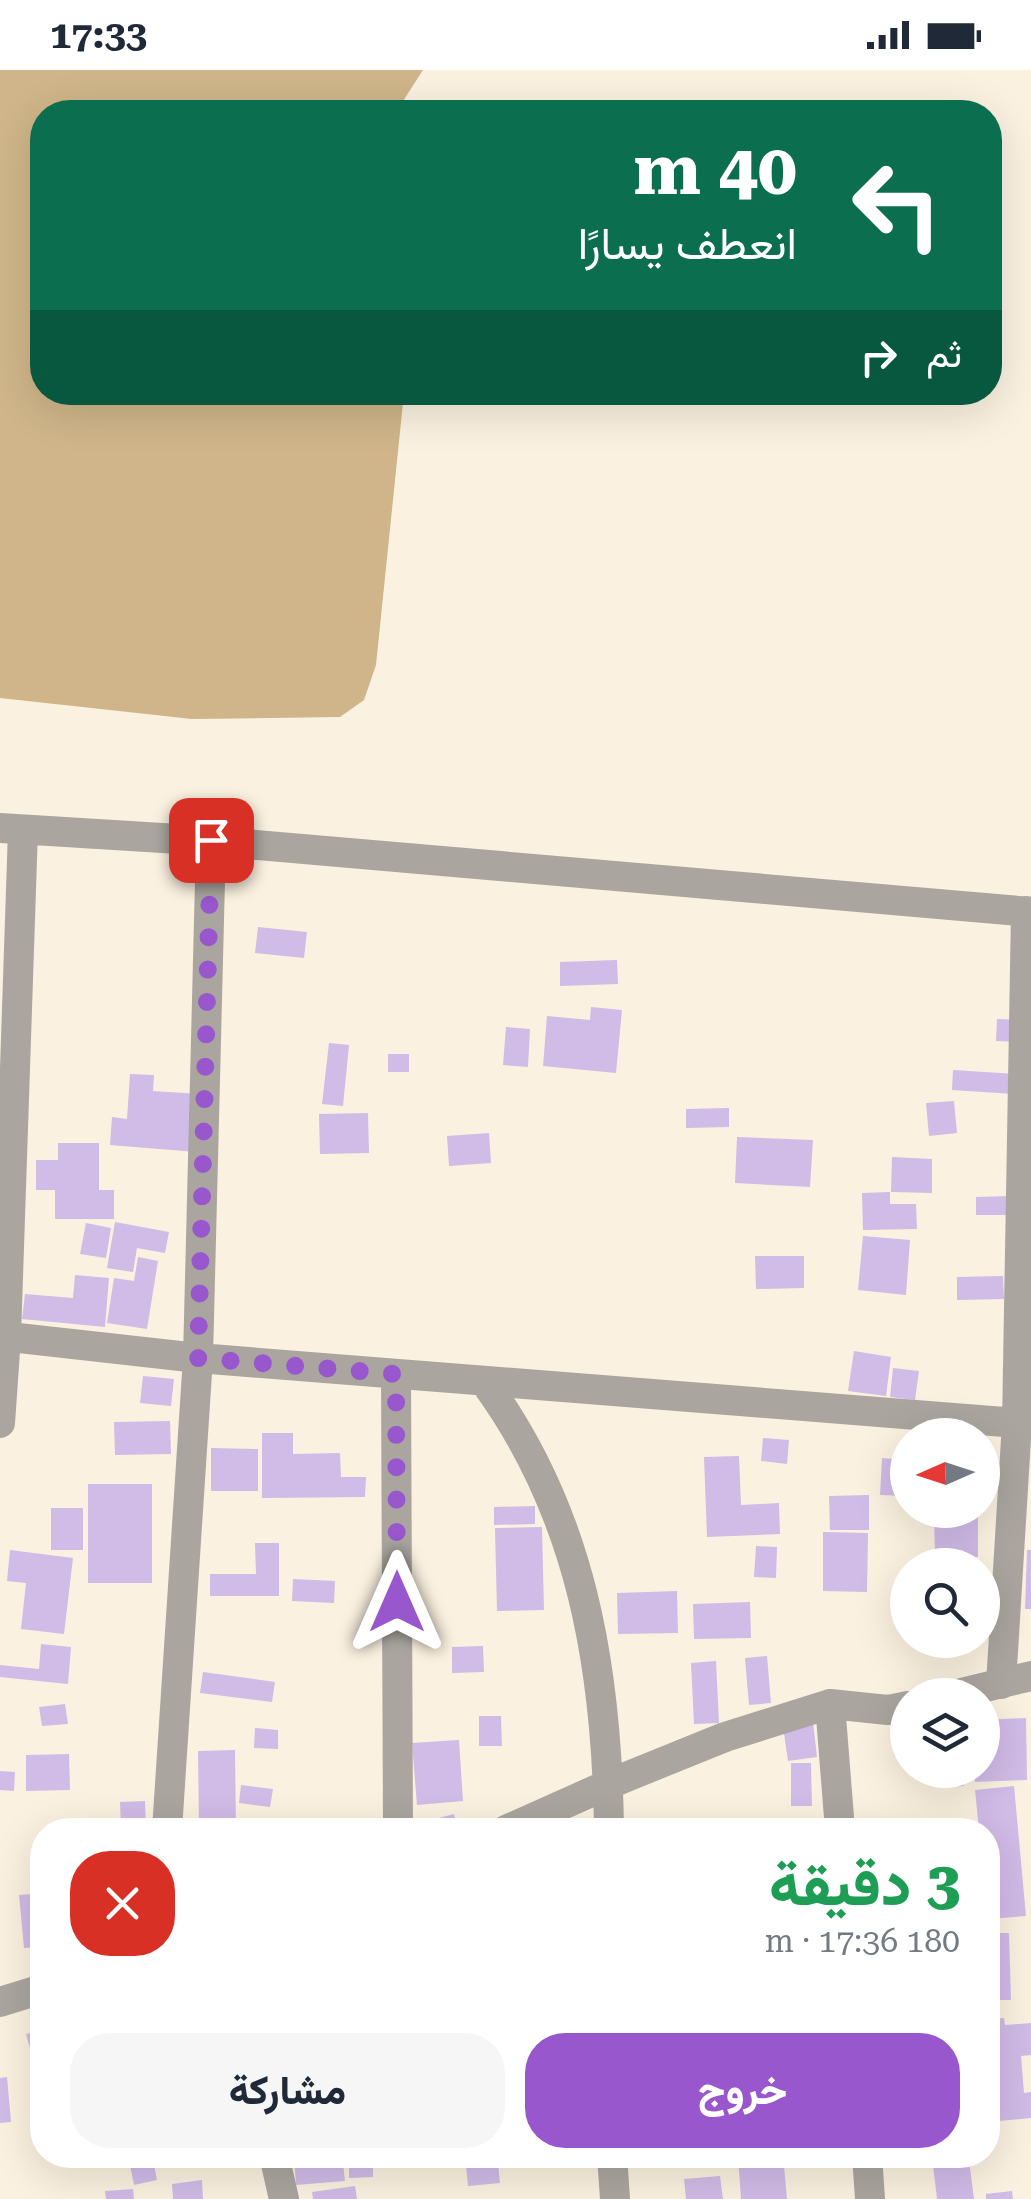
<!DOCTYPE html>
<html lang="ar">
<head>
<meta charset="utf-8">
<style>
  body { margin:0; font-family:"Roboto Serif",Vazirmatn,serif; background:#f6f6f7; color:#1f2937; direction:rtl; height:100vh; display:flex; flex-direction:column; font-size:38px; white-space:nowrap }
  * { box-sizing:border-box; margin:0 }
  p { font-size:32px; color:#747a83 }
  .icon { flex:none; width:55px; height:55px; fill:none; stroke:currentColor; stroke-width:2; stroke-linecap:round; stroke-linejoin:round }
  .map { position:relative; flex:1; overflow:hidden; direction:ltr }
  .details { position:absolute; left:30px; top:1748px; width:970px; height:350px; display:flex; flex-direction:column; background:#fff; border-radius:40px; box-shadow:0 10px 40px #0002; direction:rtl }
  .details>* { flex:none }
  .guide { position:absolute; left:30px; top:30px; width:972px; height:305px; border-radius:40px; box-shadow:0 10px 40px #0002; direction:rtl; background:#0b6e4f; color:#fff; overflow:hidden }
  .needle { width:65px; rotate:267deg }
  .buttons { position:absolute; left:890px; top:1348px; display:grid; gap:20px }
  .buttons a { display:grid; place-items:center; width:110px; height:110px; border-radius:50%; background:#fff; box-shadow:0 10px 40px #0002; font-size:50px }
  .pin { position:absolute; display:grid; place-items:center; width:85px; height:85px; color:#fff; margin:-42px; border-radius:20px; box-shadow:0 5px 15px #0006 }
  .me { position:absolute; width:110px; margin:-55px; rotate:0deg; stroke-linejoin:round; filter:drop-shadow(0 0 8px #0008) }
  .turn { display:flex; align-items:center; gap:35px; height:210px; padding:0 40px; font-size:45px }
  .turn .icon { width:130px; height:130px; stroke-width:2.5 }
  .turn b { display:block; font-size:70px; line-height:85px }
  .then { display:flex; align-items:center; height:95px; padding:0 40px; background:#0003; gap:20px; font-size:38px }
  .round { display:grid; place-items:center; flex:none; width:105px; height:105px; border-radius:40px; background:#f6f6f7 }
  .head { display:flex; align-items:center; justify-content:space-between; height:170px; padding:0 40px }
  h1 { font-size:60px; font-weight:800; line-height:75px; color:#1e9e55 }
  .primary-button { display:flex; gap:20px; margin-top:auto; padding:20px 40px }
  .primary-button a { flex:1; height:115px; border-radius:40px; background:#9857cd; color:#fff; font-size:40px; font-weight:800; line-height:115px; text-align:center }
  .primary-button a+a { background:#f6f6f7; color:#1f2937 }
  .status { display:flex; justify-content:space-between; align-items:center; height:70px; padding:0 50px; background:#fff; direction:ltr }
  .status svg { height:28px; fill:currentColor }
  .map>svg:first-child { display:block }
  .water { fill:#cfb589 }
  .building { fill:#d1bbe7 }
  .lines { fill:none; stroke-linecap:round; stroke-linejoin:round }
  .minor { stroke:#aaa69f; stroke-width:30 }
  .route { stroke:#9857cd; stroke-width:18; stroke-dasharray:0 32.4 }
</style>
</head>
<body>
<div class="status"><b>17:33</b><svg viewBox="0 0 49 12"><path d="M0 12V9h3v3zM5 12V6h3v6zM10 12V3h3v9zM15 12V0h3v12zM26 1h20v11H26zM47 4h2v5h-2z"/></svg></div>
<div class="map">
<svg width="1031" height="2129" viewBox="0 0 1031 2129">
  <rect width="100%" height="100%" fill="#fbf1e0"/>
  <path class="water" d="M0,0H423L396,42H42V322L404,323L376,595L364,630L340,647L192,649L0,628Z"/>
  <path class="building" d="M258,857L307,862L304,888L255,883Z
    M617,890L618,914L560,916V892Z
    M591,937L622,940L616,1003L543,996L547,946L590,950Z
    M997,949L1028,950V972L996,971Z
    M506,957L530,959L528,997L503,995Z
    M329,973L349,975L343,1036L322,1034Z
    M388,984H409V1002H388Z
    M953,1000L1016,1004L1014,1024L952,1020Z
    M130,1004L154,1005L153,1021L200,1024L196,1082L110,1075L112,1047L127,1049Z
    M954,1031L957,1063L929,1066L926,1033Z
    M729,1038V1057L686,1058V1039Z
    M368,1043L369,1083L320,1084L319,1044Z
    M489,1063L491,1093L449,1096L447,1066Z
    M737,1067L813,1070L810,1117L735,1113Z
    M58,1073H99V1120H114V1149H55V1120H36V1090H58Z
    M892,1087L932,1089V1123L891,1122Z
    M890,1122V1134H916L917,1159L863,1160L862,1123Z
    M1011,1126L1012,1145H976V1127Z
    M115,1152L169,1162L165,1183L137,1178L133,1202L107,1198Z
    M86,1153L111,1158L106,1188L80,1184Z
    M863,1166L910,1170L906,1225L858,1220Z
    M755,1186H804V1218L756,1219Z
    M138,1187L158,1191L147,1259L107,1253L114,1208L134,1211Z
    M75,1205L109,1208L105,1257L22,1249L25,1224L73,1228Z
    M1003,1206L1004,1229L957,1230V1207Z
    M854,1281L891,1287L886,1326L848,1321Z
    M893,1298L919,1301L915,1330L890,1327Z
    M143,1306L174,1309L171,1336L140,1333Z
    M170,1351L171,1384L115,1385L114,1352Z
    M262,1363H293V1384L340,1383L341,1407H366L365,1427L262,1428Z
    M763,1368L789,1370L787,1394L761,1391Z
    M211,1378L258,1379V1421H211Z
    M739,1386L741,1435L779,1433L780,1464L707,1467L704,1387Z
    M882,1388L907,1390L904,1426L880,1425Z
    M88,1414H152V1513H88Z
    M869,1425V1460H830L829,1426Z
    M535,1436V1454L494,1455V1437Z
    M51,1438H83V1480H51Z
    M978,1446V1487H935L934,1447Z
    M542,1457L544,1540L497,1541L495,1458Z
    M823,1462L868,1463L867,1522L823,1521Z
    M255,1473H279V1526H210V1504H256Z
    M756,1476L777,1477L776,1508L754,1507Z
    M10,1480L73,1488L64,1564L21,1559L26,1513L7,1511Z
    M1027,1480H1031V1539H1025Z
    M293,1509L335,1511L334,1533L292,1531Z
    M677,1521L678,1563L618,1564L617,1523Z
    M750,1532L751,1568L694,1569L693,1534Z
    M41,1574L71,1577L68,1614L0,1607V1595L39,1599Z
    M483,1576L484,1602L452,1603V1577Z
    M767,1586L771,1633L749,1635L745,1588Z
    M716,1591L719,1653L694,1654L691,1593Z
    M203,1602L275,1612L272,1632L200,1623Z
    M65,1634L68,1654L42,1656L39,1637Z
    M479,1646H501L502,1676H479Z
    M1026,1648L1027,1710L975,1712V1700H982V1650Z
    M813,1652L817,1687L788,1691L783,1657Z
    M255,1658L278,1660V1679L254,1678Z
    M459,1670L463,1731L417,1735L412,1673Z
    M235,1680L236,1760H199L198,1681Z
    M69,1684L70,1720L26,1721V1685Z
    M791,1693H811L812,1736H791Z
    M939,1700H964V1716L939,1717Z
    M0,1701L15,1702L14,1721L0,1720Z
    M241,1715L273,1719L270,1737L239,1733Z
    M1014,1716L1026,1846L988,1849V1760H979L975,1720Z
    M145,1731L146,1758H121L120,1732Z
    M454,1744L458,1760H433L431,1750Z
    M308,1748L334,1752L333,1760H307Z
    M42,1823V1877L24,1878L19,1825Z
    M988,1863H1009L1011,1930H988Z
    M1004,1948L1005,1955L1031,1953V1985L1021,1986L1024,2023L1031,2022V2048L988,2052V1949Z
    M42,1961V1984L32,1986L26,1964Z
    M7,2007L11,2052L0,2053V2008Z
    M128,2085H152L157,2110L134,2115Z
    M294,2085H342L345,2111L296,2115Z
    M349,2085H373V2107L349,2108Z
    M465,2085H497L500,2113L468,2116Z
    M738,2085H783L787,2129H741Z
    M969,2090L974,2129H937L933,2095Z
    M720,2106L723,2129H686L684,2109Z
    M202,2110L203,2129H173L172,2114Z
    M355,2116L357,2129H313L312,2122Z
    M133,2119L134,2129H106L105,2121Z
    M1012,2121L1013,2129H986V2124Z"/>
  <g class="lines">
    <path class="minor" d="M0,758L211,771L1031,842
      M0,1266L198,1288L1017,1353
      M396,1304L398,1760
      M484,1311C582,1444 607,1598 609,1760
      M0,1353L6,1267L23,760
      M1001,1614L1017,1353L1026,841
      M953,1625L1031,1606
      M830,1634L840,1760
      M167,1760L198,1288L211,771
      M506,1760L609,1714L725,1667L830,1634L888,1640L908,1636
      M0,1932L42,1919
      M274,2085L284,2129
      M612,2085L615,2129
      M867,2085L870,2129"/>
  </g>
  <g class="lines">
    <path class="route" d="M211,770L198,1288L396,1304L397,1532"/>
  </g>
</svg>
<div class="buttons">
<a><svg class="needle" viewBox="-14 -14 28 28"><path d="M0-13l5 13h-10z" fill="#e53935"/><path d="M0 13l5-13h-10z" fill="#747a83"/></svg></a>
<a><svg class="icon" aria-label="search" viewBox="0 0 24 24"><circle cx="10" cy="10" r="6"/><path d="M15 15l6 6"/></svg></a>
<a><svg class="icon" aria-label="layers" viewBox="0 0 24 24"><path d="M12 4l9 5-9 5-9-5zM3 14l9 5 9-5"/></svg></a>
</div>
<div class="pin" style="left:211px;top:770px;background:#d93025"><svg class="icon" aria-label="arrive" viewBox="0 0 24 24"><path d="M6 21V4h12l-3 4 3 4H6"/></svg></div>
<svg class="me" style="left:397px;top:1532px" viewBox="-20 -20 40 40"><path d="M0-17L14 15 0 8-14 15z" fill="#9857cd" stroke="#fff" stroke-width="4"/></svg>
<div class="guide">
<div class="turn"><svg class="icon" aria-label="left" viewBox="0 0 24 24"><path d="M17 20v-9H6M10 6l-5 5 5 5"/></svg><div><b>40 m</b>انعطف يسارًا</div></div>
<div class="then">ثم<svg class="icon" aria-label="right" viewBox="0 0 24 24"><path d="M7 20v-9h11M14 6l5 5-5 5"/></svg></div>
</div>
<section class="details">
<div class="head"><div><h1>3 دقيقة</h1><p>180 m · 17:36</p></div><a class="round" style="background:#d93025;color:#fff"><svg class="icon" aria-label="close" viewBox="0 0 24 24"><path d="M6 6l12 12M18 6L6 18"/></svg></a></div>
<div class="primary-button"><a>خروج</a><a>مشاركة</a></div>
</section>
</div>
</body>
</html>
